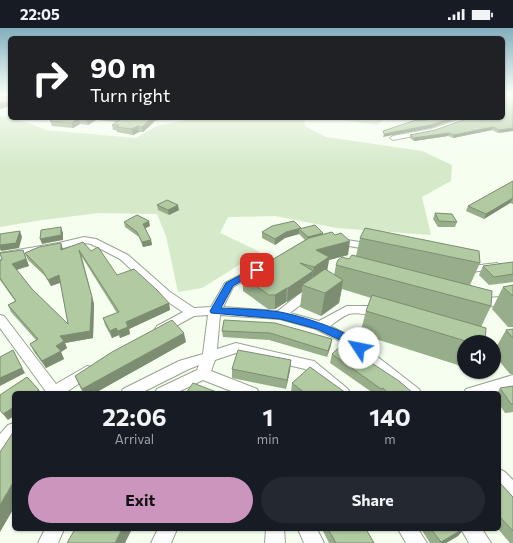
<!DOCTYPE html>
<html lang="en">
<head>
<meta charset="utf-8">
<style>
  body { margin:0; font-family:Commissioner,sans-serif; background:#242831; color:#f1f3f6; height:100vh; display:flex; flex-direction:column; font-size:15px; white-space:nowrap }
  * { box-sizing:border-box; margin:0 }
  p { font-size:13px; color:#9ea1a6 }
  .icon { flex:none; width:22px; height:22px; fill:none; stroke:currentColor; stroke-width:2; stroke-linecap:round; stroke-linejoin:round }
  .map { position:relative; flex:1; overflow:hidden }
  .panel { position:absolute; left:12px; top:363px; width:489px; height:140px; display:flex; flex-direction:column; background:#171b24; border-radius:6px; box-shadow:0 1px 3px #0004 }
  .panel>* { flex:none }
  .banner { position:absolute; left:8px; top:8px; width:497px; height:84px; border-radius:6px; box-shadow:0 1px 3px #0004; background:#202124; color:#fff; overflow:hidden }
  .buttons { position:absolute; left:457px; top:307px; display:grid; gap:8px }
  .buttons a { display:grid; place-items:center; width:44px; height:44px; border-radius:50%; background:#171b24; box-shadow:0 1px 3px #0004; font-size:20px }
  .pin { position:absolute; display:grid; place-items:center; width:34px; height:34px; color:#fff; margin:-17px; border-radius:8px; box-shadow:0 2px 6px #0006 }
  .me { position:absolute; width:44px; margin:-22px; rotate:304deg; stroke-linejoin:round; filter:drop-shadow(0 0 3px #0008) }
  .turn { display:flex; align-items:center; gap:14px; height:84px; padding:0 16px; font-size:18px }
  .turn .icon { width:52px; height:52px; stroke-width:2.5 }
  .turn b { display:block; font-size:28px; line-height:34px }
  .eta { display:flex; justify-content:space-evenly; align-items:center; height:68px; text-align:center }
  .eta b { font-size:24px; font-weight:700; line-height:28px }
  .cta { display:flex; gap:8px; margin-top:auto; padding:8px 16px }
  .cta a { flex:1; height:46px; border-radius:24px; background:#cc95be; color:#111; font-size:16px; font-weight:700; line-height:46px; text-align:center }
  .cta a+a { background:#242831; color:#f1f3f6 }
  .status { display:flex; justify-content:space-between; align-items:center; height:28px; padding:0 20px; background:#171b24; direction:ltr }
  .status svg { height:11px; fill:currentColor }
  .map>svg:first-child { display:block }
  .green { fill:#d6e9c9 }
  .lines { fill:none; stroke-linecap:round; stroke-linejoin:round }
  .minor-casing { stroke:#98a391; stroke-width:2 }
  .minor { fill:#fff; fill-rule:evenodd }
  .wall { fill:#98ae8a }
  .shaded-wall { fill:#7c8d71 }
  .building { fill:#b1caa1; stroke:#7c8d71 }
  .route { fill:#1a73e8; stroke:#114b97 }
</style>
</head>
<body>
<div class="status"><b>22:05</b><svg viewBox="0 0 49 12"><path d="M0 12V9h3v3zM5 12V6h3v6zM10 12V3h3v9zM15 12V0h3v12zM26 1h20v11H26zM47 4h2v5h-2z"/></svg></div>
<div class="map">
<svg width="513" height="515" viewBox="0 0 513 515">
  <rect width="100%" height="100%" fill="#f5feef"/>
  <path class="green" d="M0,88L15,90L46,102L136,110L156,98L198,90H310L304,91L305,98L326,109L422,123L452,137L451,153L422,169L431,207L337,200L275,188L228,189L220,205L260,224L202,260L178,264L166,208L157,186L99,185L42,192L0,199Z
    M329,90H385L378,97Z"/>
  <g class="lines">
    <defs>
      <path id="minor" d="M503,66H512L503,68Z
        M129,90L142,91L163,90L142,95Z
        M464,90H473L434,104L393,112L390,110L393,108L431,101Z
        M84,209L96,211L128,227L170,264L194,280L211,279L225,255L256,239L261,242L260,244L233,259L223,279L278,283L308,259H316L318,262L316,265L290,285L319,293L347,278H373L384,281L386,284L384,287C374,290 360,283 349,286C343,288 336,294 330,298L352,309L419,361L421,365H404L344,315L316,301L280,291L220,287L217,321L236,315L309,332L314,333L348,361L350,365H333L305,341L236,325L215,332L211,343L257,361L259,365H236L203,352L176,365H155L157,361L197,342L199,337L189,341L141,365H121L123,361L179,333L203,326L208,287L194,288L165,304L161,305L157,304L155,301L157,298L183,284L162,270L120,231L91,216L84,215L59,221L0,231V225L59,215Z
        M335,210L372,216L377,219L372,222L332,215L330,213L332,211Z
        M497,235L502,238L501,240L472,244L459,241L458,239L463,236L472,238Z
        M513,268V276L485,279L474,277L472,274L474,271Z
        M0,287L4,288L56,356L87,338L92,339L94,343L92,347L65,365H47L0,300Z
        M513,347V359L492,365H464L466,361Z
        M14,395V413L6,422L0,425V406L8,397Z
        M499,441L505,444L513,452V473L507,470L499,462Z
        M45,501H64L58,515H38Z
        M158,501H177L171,515H151Z
        M266,501H284L285,515H265Z
        M298,501H317L324,515H304Z
        M398,501H418L427,515H406Z
        M461,501H482L491,515H469Z"/>
    </defs>
    <use href="#minor" class="minor-casing"/>
    <use href="#minor" class="minor"/>
  </g>
  <path class="wall" d="M513,68L498,105L492,102L453,110L448,108L414,113L410,110V107L503,90Z
    M54,90H137L141,91L154,94L143,104H139L133,107L117,104L116,102H113L112,97L117,94L96,92L88,97L80,96L73,100L52,98L50,93Z
    M513,153V176L510,175L484,191L466,183L468,178Z
    M157,177L179,182L169,187L158,182Z
    M435,185L457,194L455,199H438L433,191Z
    M124,194L150,198L145,200L151,212L152,217L143,219L139,209L125,199Z
    M301,200L323,206L348,227L329,232L327,243L334,247L336,237L356,228L360,210L480,235L470,257L491,278L481,299L485,314H464V339L360,306L366,283L371,270L342,261L339,275L321,288L300,279L302,264L287,274H286L275,281H268L243,263V249L305,212L299,206L285,210L275,217L262,210V204Z
    M63,221L91,223L117,247L169,275L170,282L129,301L130,306L120,310L119,307L112,310L105,297L103,290L117,285L82,229L94,276L93,310L65,315L67,320L61,324L64,331L46,340L34,324L30,316L36,312L11,284L8,277L15,273L0,252V233L23,222L29,238L17,242L32,261L68,296L60,255L51,258L45,248L28,232L25,225Z
    M513,234V254L489,257L479,247L483,238Z
    M513,257V299H508L492,281L503,259Z
    M224,292L332,311L331,317L327,329L269,312L223,309L222,303Z
    M513,301V346H510L494,327V323L506,302Z
    M186,314L95,365H83L79,357L75,348Z
    M332,326L413,365H373L330,335Z
    M291,332L290,342L286,361L232,350V341Z
    M292,355L346,365H293L291,364Z
    M513,358V384L505,385L499,376V365H497L500,360Z
    M499,454L513,469V515H510L498,501H499Z
    M322,501H366L374,515H329Z
    M421,501H464L458,508L446,515H430Z"/>
  <path class="shaded-wall" d="M10,73V78L0,81V75Z
    M90,90H95L96,92L88,97L87,92Z
    M152,90H154V94L143,104L142,99Z
    M451,90H459L431,100L383,109L384,106Z
    M79,91L80,96L73,100L71,95Z
    M138,98L139,104L133,107L132,101Z
    M493,99L492,102L453,110L454,107Z
    M513,100V103L498,105L499,102Z
    M449,105L448,108L414,113V110Z
    M513,170L510,175L484,191L486,186Z
    M178,177L179,182L169,187L168,182Z
    M149,193L150,198L144,201L143,196Z
    M61,199L63,205V212L42,216L40,211Z
    M299,201V206L285,210L275,217V211L286,204Z
    M20,203L22,209L19,220L1,223L0,221V217Z
    M323,205V211L307,214L308,209Z
    M151,212L152,217L143,219L142,214Z
    M350,213L348,227L329,232L327,243L312,253L316,222Z
    M61,215L63,221L61,222Z
    M23,222L29,238L15,242L12,236Z
    M79,222L94,276L93,310L65,315L67,320L61,324L64,331L46,340L42,333L56,318L60,308L90,303Z
    M313,243L311,257H302V264L287,274L288,260Z
    M59,247L62,254L51,258L48,252Z
    M343,252L339,275L321,288L325,265Z
    M287,260L286,274L275,281V267Z
    M169,275L170,282L129,301L130,306L120,310L118,303L126,294Z
    M116,300L119,307L112,310L110,303Z
    M184,305L186,314L95,365H84L82,361Z
    M332,311L331,317L327,329L328,323Z
    M13,322L25,345L0,358V350Z
    M291,332L290,342L286,361L287,352Z
    M39,362L41,365H34Z
    M14,379V388L8,392L3,386Z
    M14,453V480L0,504V477Z
    M122,501H132L125,515H115Z
    M463,501H464L458,508L446,515H440Z"/>
  <path class="building" d="M9,66H10V73L0,75V69L9,68Z
    M503,66H508L513,68V100L499,102L493,99L454,107L449,105L414,110L410,107L435,102L469,90H503Z
    M54,90H90L87,92L79,91L71,95L50,93Z
    M123,90H137L141,91L146,90H152L142,99L138,98L132,101L116,99L119,97H112Z
    M435,90H451L431,97L384,106L383,103L416,92L421,93Z
    M513,153V170L486,186L468,178Z
    M167,172L178,177L168,182L157,177Z
    M435,185L452,186L457,194L439,193Z
    M137,187L149,193L143,196L151,212L142,214L137,204L124,194Z
    M294,193L301,200L286,204L275,211L262,204L272,198Z
    M315,197L323,205L308,209L299,201Z
    M61,199V207L40,211L41,202Z
    M365,200L479,223L480,235L360,210Z
    M20,203L16,215L0,217V206Z
    M332,204L335,207L341,205L350,213L316,222L329,229L314,239L300,235L313,243L288,260H287L275,267H269L243,249L309,210Z
    M83,214L91,223L98,219L117,247L134,241L157,262L169,275L126,294L128,299L118,303L116,300L110,303L103,290L119,284L79,222L92,269L90,303L60,308L64,313L56,318L61,323L42,333L30,316L38,311L8,277L16,273L0,250V233L2,232L0,225L23,222L26,231L12,236L32,261L68,296L59,247L48,252L42,242L25,225L39,219L61,215V222Z
    M352,227L492,263L491,278L336,237L338,232L342,229L349,231Z
    M513,234V246L494,249L483,238Z
    M325,241L343,252L325,265L302,257Z
    M513,257V268L503,259Z
    M372,267L486,300L485,314H469L366,283Z
    M172,292L184,305L82,361L75,348L112,324Z
    M224,292L275,295L332,311L328,323L270,305L222,303Z
    M513,301V310L506,302Z
    M343,316L399,353L413,365H388L383,360L381,361L332,326Z
    M13,322L22,340L0,350V329Z
    M238,322L291,332L287,352L232,341Z
    M310,339L346,365H305L292,355Z
    M27,349L39,362L34,365H14V379L3,386L0,382V367Z
    M193,355L219,365H186Z
    M513,358V376H511L500,360Z
    M40,364L48,365H39Z
    M14,403V453L0,477V424Z
    M499,454L513,469V503L499,488Z
    M75,501H122L115,515H67Z
    M328,501H366L374,515H336Z
    M431,501H463L441,514Z"/>
  <linearGradient id="sky" x2="0" y2="1"><stop stop-color="#83aebd"/><stop offset="0.48" stop-color="#fafff8"/><stop offset="1" stop-color="#fafff8" stop-opacity="0"/></linearGradient>
  <rect width="513" height="138" fill="url(#sky)"/>
  <path class="route" d="M254,240H257L261,242L233,258L221,280C240,281 261,281 280,284C298,287 355,304 364,320L362,323H355L344,314L317,301L280,291L211,285L210,283L226,255Z"/>
</svg>
<div class="buttons">
<a><svg class="icon" aria-label="sound" viewBox="0 0 24 24"><path d="M4 9h4l5-4v14l-5-4H4zM17 9q2 3 0 6"/></svg></a>
</div>
<div class="pin" style="left:257px;top:242px;background:#d93025"><svg class="icon" aria-label="arrive" viewBox="0 0 24 24"><path d="M6 21V4h12l-3 4 3 4H6"/></svg></div>
<svg class="me" style="left:359px;top:320px" viewBox="-20 -20 40 40"><circle r="19" fill="#fff"/><path d="M0-13L10 11 0 6-10 11z" fill="#1a73e8"/></svg>
<div class="banner">
<div class="turn"><svg class="icon" aria-label="right" viewBox="0 0 24 24"><path d="M7 20v-9h11M14 6l5 5-5 5"/></svg><div><b>90 m</b>Turn right</div></div>
</div>
<section class="panel">
<div class="eta">
<div><b>22:06</b><p>Arrival</p></div>
<div><b>1</b><p>min</p></div>
<div><b>140</b><p>m</p></div>
</div>
<div class="cta"><a>Exit</a><a>Share</a></div>
</section>
</div>
</body>
</html>
